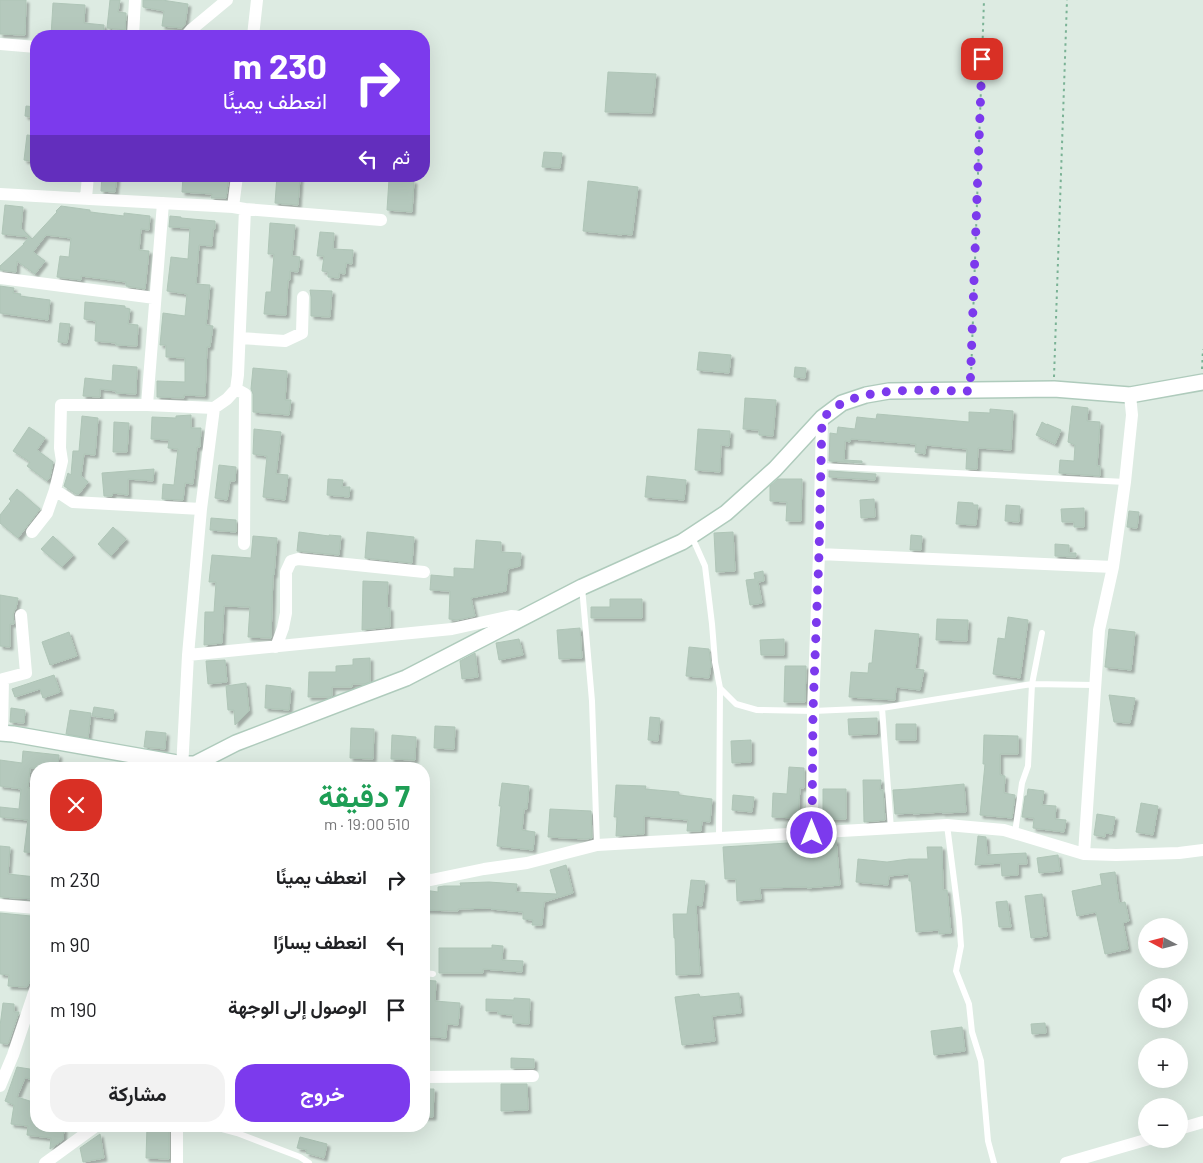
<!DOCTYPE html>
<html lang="ar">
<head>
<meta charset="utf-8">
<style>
  body { margin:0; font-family:Barlow,Vazirmatn,sans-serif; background:#f2f2f2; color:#202124; direction:rtl; height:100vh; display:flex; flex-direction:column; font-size:19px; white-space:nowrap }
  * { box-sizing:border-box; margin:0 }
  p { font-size:16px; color:#757577 }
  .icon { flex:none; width:28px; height:28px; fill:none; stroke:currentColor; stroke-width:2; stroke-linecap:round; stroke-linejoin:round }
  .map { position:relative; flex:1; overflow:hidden; direction:ltr }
  .panel { position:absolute; left:30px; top:762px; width:400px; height:370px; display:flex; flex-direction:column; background:#fff; border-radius:20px; box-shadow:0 5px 20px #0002; direction:rtl }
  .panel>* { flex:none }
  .hud { position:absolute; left:30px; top:30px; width:400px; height:152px; border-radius:20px; box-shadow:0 5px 20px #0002; direction:rtl; background:#7c3aed; color:#fff; overflow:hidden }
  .needle { width:32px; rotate:277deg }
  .fabs { position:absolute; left:1138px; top:918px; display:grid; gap:10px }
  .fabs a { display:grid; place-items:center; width:50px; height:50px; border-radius:50%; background:#fff; box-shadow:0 5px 20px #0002; font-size:25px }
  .pin { position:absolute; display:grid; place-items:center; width:42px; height:42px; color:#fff; margin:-21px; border-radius:10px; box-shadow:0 2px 8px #0006 }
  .me { position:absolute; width:55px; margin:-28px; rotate:0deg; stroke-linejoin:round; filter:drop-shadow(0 0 4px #0008) }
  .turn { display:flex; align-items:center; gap:18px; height:105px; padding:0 20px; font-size:22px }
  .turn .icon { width:65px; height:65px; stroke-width:2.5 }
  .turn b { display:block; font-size:35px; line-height:42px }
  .then { display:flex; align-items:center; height:48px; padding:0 20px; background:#0003; gap:10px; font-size:19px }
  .round { display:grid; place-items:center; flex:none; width:52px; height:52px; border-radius:20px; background:#f2f2f2 }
  .headline { display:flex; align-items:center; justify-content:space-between; height:85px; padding:0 20px }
  h1 { font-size:30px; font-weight:700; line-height:38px; color:#1e9e55 }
  .action { display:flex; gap:10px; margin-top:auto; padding:10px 20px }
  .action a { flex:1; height:58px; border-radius:20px; background:#7c3aed; color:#fff; font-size:20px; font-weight:700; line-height:58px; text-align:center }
  .action a+a { background:#f2f2f2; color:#202124 }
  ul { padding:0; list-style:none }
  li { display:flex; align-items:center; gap:15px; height:65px; padding:0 20px }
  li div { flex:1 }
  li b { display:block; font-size:19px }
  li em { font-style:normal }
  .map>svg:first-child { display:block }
  .building { fill:#b5c9bd; stroke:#afc5b7; filter:url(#shadow) }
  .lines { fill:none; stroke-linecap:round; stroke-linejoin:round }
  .secondary-casing { stroke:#afcbbc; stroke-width:18 }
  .path { stroke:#7ab295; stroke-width:2; stroke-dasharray:2.5 4; stroke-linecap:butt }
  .lane { stroke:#fff; stroke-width:6 }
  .street { stroke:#fff; stroke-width:12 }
  .secondary { stroke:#fff; stroke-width:15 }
  .route { stroke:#7c3aed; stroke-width:9; stroke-dasharray:0 16.2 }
</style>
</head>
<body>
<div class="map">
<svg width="1203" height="1163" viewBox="0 0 1203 1163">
  <defs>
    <filter id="shadow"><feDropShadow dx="3" dy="3" stdDeviation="1" flood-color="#0004"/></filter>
  </defs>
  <rect width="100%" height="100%" fill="#ddebe2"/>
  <path class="building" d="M0,0H26L25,35L0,34Z
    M110,0H120L118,12L126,13L125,30L107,28Z
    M143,0H162L188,4L185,24L182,28L162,26L164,11L143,7Z
    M53,3L85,5L84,23L104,25L103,36H51Z
    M608,72L656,74L652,113L605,112Z
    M26,106L36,107V118L25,116Z
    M27,135L36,136V162L24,160Z
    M544,152L562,153L560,168L542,167Z
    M102,176H117L115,192L101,191Z
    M183,176H229L226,198H211L212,194L182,192Z
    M277,176L300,178L298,205L275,203Z
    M389,179L414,181L412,212L387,210Z
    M588,181L638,187L632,235L622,234V235L583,231Z
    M5,205L23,207L21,228L32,239L57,212L56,211L61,206L90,210V212L124,216V213L150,216L149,230L141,229L139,250L149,251L145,289L126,286V282L81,276V280L57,277L60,256L69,257L71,238L46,235L33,252L45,261L35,274L17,261L16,272L0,270V266L24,244H23L29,237L2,234Z
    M170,216L181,217V218L215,221V229H213L212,246L199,245L196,284L210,285L206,325L213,326L210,347H207L205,396L184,395V398L157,397V381L185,382V358L166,357V345H160L163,313L185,316L187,294L167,291L171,257L188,259L190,228L169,227Z
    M270,223L295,225L292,256L300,257L298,272L290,271V280H288L286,315L264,314L266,292H271L274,254H268Z
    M320,232L334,233L333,249L353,250L352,264L346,263L345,274L339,273V278L328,277V272L322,271L324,256H317Z
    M0,286L14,288L13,293L21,294L20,296L50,300L48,320L0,313Z
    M310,290L332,291L330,317L311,316V297Z
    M85,302L116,305L125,306V308L130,309L128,324L138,325L137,346L116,345V343L95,341L96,321L84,319Z
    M60,323L70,324L67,343L58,342Z
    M699,352L731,355L729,373L697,370Z
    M113,365L137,367L136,394L116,393V391L100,389V397L83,396L85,378L112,381Z
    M795,367L806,368L805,378L794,377Z
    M253,368L287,371L285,400H291L289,415L253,412V394L251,389Z
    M745,398L776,400L773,436L759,435V430L743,429Z
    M1072,406L1088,408L1087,421L1100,422L1097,466H1100V476L1059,473L1060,460L1074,461L1075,445L1068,442Z
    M990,409L1013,411L1011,450L978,448L977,469H966L967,449L926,445L925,454L915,452L916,444L851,439L850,442L845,441L844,460L862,461V463L829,461L830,433L837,434L838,427L855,429L857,417L876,419L877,414L969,422V412L990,413Z
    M191,415V428H201L200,447H197L193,484L185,483L183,500L162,499L163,484L174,485L178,449L168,448L169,440L151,439L152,417L176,418V416Z
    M82,416L98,418L95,455L84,454L81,476L88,482L79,494H76L64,486L68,473L71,475L73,451H79Z
    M114,422L129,423L127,452H113Z
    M1042,422L1047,425V424L1061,430L1055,444L1036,435Z
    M29,427L45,438L37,450L53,462L50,477L47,481L27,466L30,462L13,451Z
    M254,429L281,432L276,474L288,475L285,500L263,497L267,456L253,454Z
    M698,429L730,431L729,446L721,445L720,472L695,470Z
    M219,465L236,467L235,481H230L227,500L215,498Z
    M154,469L153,481L128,479V495L113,493L112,496H104L102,473Z
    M829,471L876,474L875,480L829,477Z
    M647,476L686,480L684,500L645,497Z
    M328,479L343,480L342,487H350L349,497L327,495Z
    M778,479H802L801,521H786L787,502L770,501V486Z
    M17,489L40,509L18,538L0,523V515L11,501L9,499Z
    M874,499L875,517L861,518L860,500Z
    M958,502L973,503V505H978L976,525L956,524Z
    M1006,505L1020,506L1019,522L1005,521Z
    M1084,508V527H1074V522H1062L1061,509Z
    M1129,511L1139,512L1137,528L1127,527Z
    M211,518L236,520V532L210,530Z
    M113,527L126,539L111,556L98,544Z
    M299,532L329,536V535L341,536L339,555L297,551Z
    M367,532L414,537L412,563L365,558Z
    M733,532L735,571L716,572L714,533Z
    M911,535L922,536L921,550H910Z
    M53,536L73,555L62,567L41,549Z
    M253,536L277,538L274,575H273L271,638L248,637L250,607L224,606L222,643L204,645L205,612H214L216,582H209L212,555L251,558Z
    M476,540L501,542V552L521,553L520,566L508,569L506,591L471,598L475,616L457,620L449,619L450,591L430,590L431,576V575L454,577V568L474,569Z
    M1055,544L1069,545V553H1076V557L1055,556Z
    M763,571L764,581L758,582L762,603L750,605L746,580L755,579L754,573Z
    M363,581L388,582L387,608H390V627L362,630Z
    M0,595L18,598L16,608L14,611L13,615L14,624H10V647L0,646Z
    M610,599H642V618H591V607H610Z
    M1008,617L1028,620L1020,678L993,674L998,638L1005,639Z
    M937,619L968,620L967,641L936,640Z
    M580,628L582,658L559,659L557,630Z
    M1109,629L1135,632L1131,670L1105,667Z
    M875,630L919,634L915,669L924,670L920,690L896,687L895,700L849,697L851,672L868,673L869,663H872Z
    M69,632L77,656L50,665L42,642Z
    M519,639L523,655L499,660L496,643Z
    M784,639V655H761L760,640Z
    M689,647L709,649L711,665L709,678L686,676Z
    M475,653L478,677L462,679L460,661Z
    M370,658V682L364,684H352V687H332V696L329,697H308L309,672H336V666L353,665V659Z
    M225,660L227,682L208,684L206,661Z
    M785,666H806L805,702H784Z
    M54,675L60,692L43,698L40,689L15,697L12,689Z
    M246,683L249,711L235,725L234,710H228L226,686Z
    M266,685L291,688L289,710L265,708Z
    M1109,695L1135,698L1130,723L1114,722Z
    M94,707L114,710L113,719L92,716Z
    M11,708L25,710L24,723L10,722Z
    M70,710L91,713L88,738L66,734Z
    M650,717L660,718L658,741L648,740Z
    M877,718V734L849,735L848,719Z
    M896,724H916V740H896Z
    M435,726L455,727L454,749L434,748Z
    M351,728L374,729L373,759L350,758Z
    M146,731L166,733L165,749L144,747Z
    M392,735L416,737L415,760L391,759Z
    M984,735L1018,736V754H1000V775L1005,776L1004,793L1015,795L1012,818L980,815L985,764H983Z
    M751,740V762L732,763L731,741Z
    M23,751L59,755L58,765L48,763L47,769L30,768L28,788L36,789V853L24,852L28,820L0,817V807L19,809L21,789L0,786V760L22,763Z
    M789,767L804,768V788H800L798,818L772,817L773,793L787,794Z
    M863,780H881L880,790H883L885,820L864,822Z
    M502,783L529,786L527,809H524L522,830L535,832L533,850L497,846L501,806H499Z
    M964,784L966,812L942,813V812L913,814V813L895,814L893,790L910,789Z
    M616,785L646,786L645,789L679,792V795L712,799L710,822L702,821L701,831H687L688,820L644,816V834L616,836L617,817H614Z
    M823,789H846V819H823Z
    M1028,789L1044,791L1042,805L1056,806L1055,819L1066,820L1064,832L1033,828L1034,818L1022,817L1025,796H1027Z
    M733,795L754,797L752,812L732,810Z
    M1141,803L1158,806L1153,835L1136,832Z
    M550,809L591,811L592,838L586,839L548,837Z
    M1097,814L1115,817L1112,834L1105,833V837L1094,835Z
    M978,836L986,837L987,855L1026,853L1027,864H1018V875L1002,876L1001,863L975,865Z
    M836,840L840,885L807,888V887L760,888L761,899L737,901L736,879H725L723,847Z
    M0,846L10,847L8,874L36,877V899L0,897Z
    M927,847H942L943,890H947L951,933L939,934V930L916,932L911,881H909V874L889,876L888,885L856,882L858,859L887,862L909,859H928Z
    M1058,855L1060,871L1039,873L1037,858Z
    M566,865L573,893L544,902L542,925H532L533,920L523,919V912L491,909V908L458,909V911L424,910V890L438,892V887L444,886H461L460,883L489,882L517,884L516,892L557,894L550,870Z
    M1115,872L1119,903L1125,902L1129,921L1123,923L1128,949L1105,954L1096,912L1077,916L1072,891L1102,885L1100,874Z
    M691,880L705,881L702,906L696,905L700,974L676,975L675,938H674L673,914H687Z
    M1042,894L1047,936L1031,938L1025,896Z
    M1007,901L1011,927H999L996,902Z
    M0,913L31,916V927H34L32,943L36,944V976L35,979L30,981L27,987L8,986L9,975L0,974Z
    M492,945L503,946L502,960L523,961L522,972L483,969V973H439V948H492Z
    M424,980L436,981L435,1001L460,1003L458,1025L447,1024L446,1038L424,1036Z
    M739,993L741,1013L712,1016L715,1041L682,1045L675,997L699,994L700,997Z
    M514,998L530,999L529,1024L513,1023V1015L498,1014V1011H486V999L514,1000Z
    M3,1003L14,1004V1012H19L8,1044L0,1043V1026Z
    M1045,1023L1046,1033L1032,1034L1031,1024Z
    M962,1027L965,1051L934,1055L931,1031Z
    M511,1058L534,1059V1068H511Z
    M17,1067L36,1070V1080L25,1078L17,1097L36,1103V1127L64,1129L63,1140L50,1149L51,1138L27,1135L28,1126L11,1124L14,1105L5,1101Z
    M501,1084H527L528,1110L501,1111Z
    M424,1089H434L433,1117H424Z
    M147,1126H167L169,1127V1159L146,1158Z
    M100,1134L104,1158L83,1162L80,1148Z
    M300,1137L327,1144L324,1158L306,1153L307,1150L297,1148Z"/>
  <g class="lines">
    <defs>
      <path id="secondary" d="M0,733L13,734L183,764H195L236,743L406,678L582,587L682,542L726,513L775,469L822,418L842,403L866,395L889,391L1054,389L1130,395L1203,382"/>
    </defs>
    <use href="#secondary" class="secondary-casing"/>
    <path class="path" d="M1202,369L1203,349
      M971,376L984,0
      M1054,377L1067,0"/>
    <path class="lane" d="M821,466L1125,482
      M692,537L705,566L712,624L715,662L720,688L736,704L757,710L813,711L882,708L1032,684L1094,685
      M582,587L592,701L597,845
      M882,708L891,829
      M947,825L959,919L961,946L956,971L969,1004L972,1032L981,1061L988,1141L994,1163
      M1015,833L1022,783L1028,766L1032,684L1042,633
      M719,839L720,688
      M424,973L433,974
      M211,1126L237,1133L300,1157L309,1163"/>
    <path class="street" d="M133,36L135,0
      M186,36L192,29L227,0
      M253,36L257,0
      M0,44L36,47
      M0,194L233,207
      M86,198L88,176
      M245,209L381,220
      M0,278L155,298
      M240,338L285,341L302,333L303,297
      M236,389L245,394L244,544
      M147,405L163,203
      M55,490L73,502L201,509
      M32,532L47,513L55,490L62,461L60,448L61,405H147L214,408
      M819,554L1113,567
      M276,647L283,628L286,613V572L291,561L298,559L424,572
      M188,655L452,629L511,616L523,617
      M2,733L3,679L26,673L21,615
      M182,769L188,655L201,509L214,408L227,399L236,389L238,375L245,209L233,207L237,176
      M812,833L813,711L819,554L822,418
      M1084,854L1099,630L1113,567L1125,482L1132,415L1130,395
      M424,879L431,880L484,869L527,863L597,845L947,825L1004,830L1084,854L1116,855L1179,853L1203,850
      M0,905L36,908
      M424,1077L533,1076
      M0,1086L13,1055L36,987
      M1179,1129L1203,1122
      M45,1163L96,1126
      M177,1163V1126
      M1066,1163L1149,1139"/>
    <use href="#secondary" class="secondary"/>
  </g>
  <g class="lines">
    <path class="route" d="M812,833L813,711L819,554L822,418C829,413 836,406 844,402C882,386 930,391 970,391L982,59"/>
  </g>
</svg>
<div class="fabs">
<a><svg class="needle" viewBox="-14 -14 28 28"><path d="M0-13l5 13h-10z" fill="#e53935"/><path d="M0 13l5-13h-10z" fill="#757577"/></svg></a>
<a><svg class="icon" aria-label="sound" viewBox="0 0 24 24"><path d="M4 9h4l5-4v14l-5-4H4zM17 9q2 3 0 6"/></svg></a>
<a>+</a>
<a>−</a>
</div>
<div class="pin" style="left:982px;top:59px;background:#d93025"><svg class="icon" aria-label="arrive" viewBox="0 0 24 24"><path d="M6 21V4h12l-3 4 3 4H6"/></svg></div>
<svg class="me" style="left:812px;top:833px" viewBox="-20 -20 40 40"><circle r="17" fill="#7c3aed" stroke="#fff" stroke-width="3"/><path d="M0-11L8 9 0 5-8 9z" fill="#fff"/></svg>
<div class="hud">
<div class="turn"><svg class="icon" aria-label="right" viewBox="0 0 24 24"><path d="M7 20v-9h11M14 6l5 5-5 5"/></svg><div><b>230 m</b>انعطف يمينًا</div></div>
<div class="then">ثم<svg class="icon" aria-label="left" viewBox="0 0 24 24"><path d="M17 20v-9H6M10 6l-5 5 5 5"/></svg></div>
</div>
<section class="panel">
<div class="headline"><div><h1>7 دقيقة</h1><p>510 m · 19:00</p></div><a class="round" style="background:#d93025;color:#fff"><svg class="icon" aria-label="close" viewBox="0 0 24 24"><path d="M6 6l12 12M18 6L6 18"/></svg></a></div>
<ul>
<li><svg class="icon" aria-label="right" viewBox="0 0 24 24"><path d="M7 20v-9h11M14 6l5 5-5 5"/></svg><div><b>انعطف يمينًا</b></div><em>230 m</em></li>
<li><svg class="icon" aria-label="left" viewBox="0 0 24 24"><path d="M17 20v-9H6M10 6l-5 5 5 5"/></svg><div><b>انعطف يسارًا</b></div><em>90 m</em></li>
<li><svg class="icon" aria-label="arrive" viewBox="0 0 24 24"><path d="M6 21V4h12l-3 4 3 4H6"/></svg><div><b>الوصول إلى الوجهة</b></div><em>190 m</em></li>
</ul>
<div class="action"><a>خروج</a><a>مشاركة</a></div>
</section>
</div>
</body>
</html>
